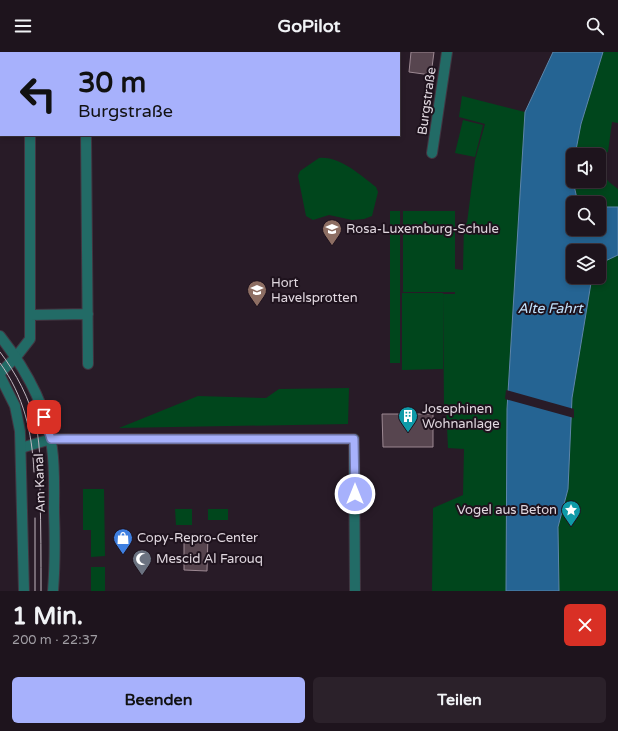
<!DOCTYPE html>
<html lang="de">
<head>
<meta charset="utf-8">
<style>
  body { margin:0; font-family:"Varela Round",sans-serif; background:#2b212a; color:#f1f3f6; height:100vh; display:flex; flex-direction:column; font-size:15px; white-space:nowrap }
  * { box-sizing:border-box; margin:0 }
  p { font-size:13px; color:#a19ea4 }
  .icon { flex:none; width:22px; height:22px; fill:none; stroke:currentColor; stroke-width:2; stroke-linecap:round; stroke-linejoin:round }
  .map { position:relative; height:539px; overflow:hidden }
  .side { display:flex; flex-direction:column; background:#1e141d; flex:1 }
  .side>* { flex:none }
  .guide { position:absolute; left:0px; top:0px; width:400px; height:84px; box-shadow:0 2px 6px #0003,0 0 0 1px #3c333b; background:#a7b1fc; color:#111; overflow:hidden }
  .tools { position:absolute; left:566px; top:96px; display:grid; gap:8px }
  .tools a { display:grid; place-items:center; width:40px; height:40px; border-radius:6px; background:#1e141d; box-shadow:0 2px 6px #0003,0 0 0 1px #3c333b; font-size:20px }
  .pin { position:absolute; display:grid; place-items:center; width:34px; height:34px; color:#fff; margin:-17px; border-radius:8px; box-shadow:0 2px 6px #0006 }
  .me { position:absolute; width:44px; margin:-22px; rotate:0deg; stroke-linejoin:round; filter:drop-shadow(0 0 3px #0008) }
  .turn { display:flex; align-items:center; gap:14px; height:84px; padding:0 12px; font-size:18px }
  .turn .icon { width:52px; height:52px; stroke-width:2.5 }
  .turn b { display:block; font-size:28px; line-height:34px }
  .round { display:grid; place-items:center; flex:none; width:42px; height:42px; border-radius:6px; background:#2b212a }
  .summary { display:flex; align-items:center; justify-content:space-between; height:68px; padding:0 12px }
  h1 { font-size:24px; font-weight:700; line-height:30px }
  .primary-button { display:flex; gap:8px; margin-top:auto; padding:8px 12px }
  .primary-button a { flex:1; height:46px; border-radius:6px; background:#a7b1fc; color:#111; font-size:16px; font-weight:700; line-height:46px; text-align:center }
  .primary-button a+a { background:#2b212a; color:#f1f3f6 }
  header { display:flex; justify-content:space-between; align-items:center; height:52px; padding:0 12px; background:#1e141d; font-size:18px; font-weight:700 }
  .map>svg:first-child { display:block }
  .green { fill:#00461c }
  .water { fill:#256493; stroke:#5d86aa }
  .pier { fill:#281b27 }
  .building { fill:#57454f; stroke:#9c8892 }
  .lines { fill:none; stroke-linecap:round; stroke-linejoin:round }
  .minor-casing { stroke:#423541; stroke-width:12 }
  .tertiary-casing { stroke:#423541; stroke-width:12 }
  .minor { stroke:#226b66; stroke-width:10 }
  .tertiary { stroke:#226b66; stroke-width:10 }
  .tram { stroke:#c2b8c1; stroke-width:1 }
  .route-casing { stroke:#6d73a4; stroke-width:10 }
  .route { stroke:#a7b1fc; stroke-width:7 }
  .labels { text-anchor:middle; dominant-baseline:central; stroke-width:4; stroke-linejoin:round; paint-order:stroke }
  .street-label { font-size:13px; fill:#e0d7df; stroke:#1e121d }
  .poi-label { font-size:13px; fill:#e0d7df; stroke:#1e121d; text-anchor:start }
  .water-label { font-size:14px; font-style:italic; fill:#c0e1fc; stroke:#1e121d }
</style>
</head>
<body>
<header><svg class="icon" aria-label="menu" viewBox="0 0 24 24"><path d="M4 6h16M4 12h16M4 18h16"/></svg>GoPilot<svg class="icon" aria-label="search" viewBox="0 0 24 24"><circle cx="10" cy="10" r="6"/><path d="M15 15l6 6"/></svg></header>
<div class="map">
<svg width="618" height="539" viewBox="0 0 618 539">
  <rect width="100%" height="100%" fill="#281b27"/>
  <path class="green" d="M603,0H618V71L612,70L608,100L603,102L601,100L596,103H575L581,72Z
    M462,44L525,60L507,357L506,539H432L433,456L463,443L464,397L448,396L446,354H444L443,242H455V240H403V159H455V217L463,218L464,171H467L475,108L485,72L459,65Z
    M463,68L483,73L475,105L455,101Z
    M319,106C340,104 360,123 376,135L378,140L372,164L364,167L352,168L329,163L313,168L306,164L298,124L300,119Z
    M599,118L609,130L618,137V155H599V151H578L574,129H599Z
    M390,159H400V311H390Z
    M618,203V539H559L558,475L568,437L572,346L592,225H599V212Z
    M402,241H443V317L402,318Z
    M349,336L348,372L119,376L198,344L266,346L279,337Z
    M83,437H104L105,504L91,505V478H83Z
    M175,457H192V473H176Z
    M208,457H228V468H208Z
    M91,515H105V539H91Z"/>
  <path class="water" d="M553,0H603L581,72L575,103H573V129L578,151H573V177H599V155H618V203L599,212V199H573V225H592L572,346L568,437L558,475L559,539H506L507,357L525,60Z"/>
  <path class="pier" d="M506,338L574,357V366L505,347Z"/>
  <path class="building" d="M411,0H434L431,23L409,20Z
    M382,362H433V395H383Z
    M184,483H208L207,519L184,518Z"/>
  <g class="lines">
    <defs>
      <path id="minor" d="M29,0V1
        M86,0V1
        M86,83L88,312
        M432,101L447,0
        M30,263L88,262
        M16,305L30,287V83
        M21,396L51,387H354L355,539"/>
      <path id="tertiary" d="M0,284C25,316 47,355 52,396C55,417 54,439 54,460C55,486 55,513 53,539
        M0,321L16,305
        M0,324L15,354L20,379L24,539"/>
    </defs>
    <use href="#minor" class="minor-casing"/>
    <use href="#tertiary" class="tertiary-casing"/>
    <use href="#minor" class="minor"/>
    <use href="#tertiary" class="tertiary"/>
    <path class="tram" d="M0,300C16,321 30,347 36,374C41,396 40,421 40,444C41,476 41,507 41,539
      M0,311C24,344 32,380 34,420
      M35,466V539"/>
  </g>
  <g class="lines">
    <defs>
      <path id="route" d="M44,365L51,387H354L355,442"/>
    </defs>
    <use href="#route" class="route-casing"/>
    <use href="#route" class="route"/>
  </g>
  <defs>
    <symbol id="school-pin" viewBox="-11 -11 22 30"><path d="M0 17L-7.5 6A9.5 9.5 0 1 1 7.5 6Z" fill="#8d6e63" stroke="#1e121d"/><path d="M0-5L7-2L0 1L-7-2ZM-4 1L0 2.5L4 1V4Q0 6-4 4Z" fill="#fff"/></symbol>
    <symbol id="building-pin" viewBox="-11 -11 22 30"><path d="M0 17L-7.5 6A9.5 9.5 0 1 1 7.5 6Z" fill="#0f9aa8" stroke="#1e121d"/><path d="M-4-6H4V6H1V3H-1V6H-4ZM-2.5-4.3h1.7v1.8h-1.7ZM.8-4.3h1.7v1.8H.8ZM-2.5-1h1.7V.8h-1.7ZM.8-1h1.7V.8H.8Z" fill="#fff"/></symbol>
    <symbol id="sight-pin" viewBox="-11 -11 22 30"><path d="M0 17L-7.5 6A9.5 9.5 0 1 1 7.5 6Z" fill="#0f9aa8" stroke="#1e121d"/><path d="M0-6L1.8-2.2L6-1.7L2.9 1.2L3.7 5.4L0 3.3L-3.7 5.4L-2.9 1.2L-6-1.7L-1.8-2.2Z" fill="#fff"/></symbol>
    <symbol id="shop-pin" viewBox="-11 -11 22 30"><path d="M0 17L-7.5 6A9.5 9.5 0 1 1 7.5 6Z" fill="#3f7fe0" stroke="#1e121d"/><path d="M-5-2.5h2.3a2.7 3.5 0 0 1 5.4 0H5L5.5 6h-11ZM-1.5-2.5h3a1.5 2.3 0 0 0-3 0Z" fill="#fff"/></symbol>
    <symbol id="mosque-pin" viewBox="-11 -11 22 30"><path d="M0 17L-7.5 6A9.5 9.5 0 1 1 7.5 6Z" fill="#6b7280" stroke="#1e121d"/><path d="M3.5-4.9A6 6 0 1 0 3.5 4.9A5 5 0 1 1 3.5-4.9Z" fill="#fff"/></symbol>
  </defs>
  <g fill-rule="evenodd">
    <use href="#school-pin" x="321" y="166" width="22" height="30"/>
    <use href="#school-pin" x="246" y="227" width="22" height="30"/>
    <use href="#building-pin" x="397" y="353" width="22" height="30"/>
    <use href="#sight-pin" x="560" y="447" width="22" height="30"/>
    <use href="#shop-pin" x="112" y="475" width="22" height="30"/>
    <use href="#mosque-pin" x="131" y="496" width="22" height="30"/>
  </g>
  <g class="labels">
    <g class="street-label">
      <text transform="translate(427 49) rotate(-82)">Burgstraße</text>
      <text transform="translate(40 431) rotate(-92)">Am Kanal</text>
    </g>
    <g class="poi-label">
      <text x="346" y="177">Rosa-Luxemburg-Schule</text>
      <text x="271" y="231">Hort<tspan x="271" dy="15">Havelsprotten</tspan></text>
      <text x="422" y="357">Josephinen<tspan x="422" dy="15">Wohnanlage</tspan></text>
      <text x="557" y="458" text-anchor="end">Vogel aus Beton</text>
      <text x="137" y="486">Copy-Repro-Center</text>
      <text x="156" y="507">Mescid Al Farouq</text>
    </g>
    <g class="water-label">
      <text x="550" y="256">Alte Fahrt</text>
    </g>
  </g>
</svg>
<div class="tools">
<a><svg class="icon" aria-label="sound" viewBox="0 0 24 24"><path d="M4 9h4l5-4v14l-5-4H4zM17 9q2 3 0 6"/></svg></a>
<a><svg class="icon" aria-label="search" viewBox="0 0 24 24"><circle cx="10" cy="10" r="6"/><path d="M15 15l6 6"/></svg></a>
<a><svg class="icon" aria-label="layers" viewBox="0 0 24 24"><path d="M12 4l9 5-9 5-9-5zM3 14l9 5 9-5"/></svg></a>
</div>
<div class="pin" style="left:44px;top:365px;background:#d93025"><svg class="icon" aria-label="arrive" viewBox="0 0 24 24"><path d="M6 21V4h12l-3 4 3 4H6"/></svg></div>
<svg class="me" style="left:355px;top:442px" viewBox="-20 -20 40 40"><circle r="17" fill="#a7b1fc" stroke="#fff" stroke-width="3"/><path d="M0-11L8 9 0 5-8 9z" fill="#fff"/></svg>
<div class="guide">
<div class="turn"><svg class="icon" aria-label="left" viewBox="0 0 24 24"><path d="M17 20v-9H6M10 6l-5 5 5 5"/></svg><div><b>30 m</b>Burgstraße</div></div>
</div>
</div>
<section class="side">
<div class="summary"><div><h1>1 Min.</h1><p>200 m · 22:37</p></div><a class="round" style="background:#d93025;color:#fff"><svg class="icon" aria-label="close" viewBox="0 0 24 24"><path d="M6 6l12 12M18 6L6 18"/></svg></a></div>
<div class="primary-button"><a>Beenden</a><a>Teilen</a></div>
</section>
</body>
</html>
